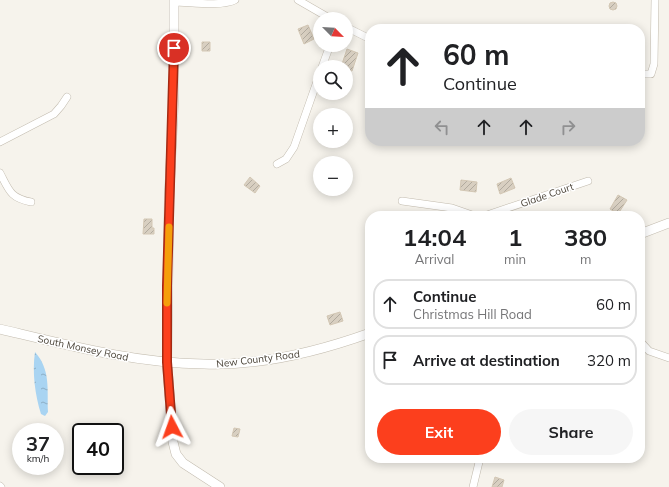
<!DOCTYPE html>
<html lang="en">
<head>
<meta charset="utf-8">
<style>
  body { margin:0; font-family:Mulish,sans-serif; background:#f6f6f6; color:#202124; height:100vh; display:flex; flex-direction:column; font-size:15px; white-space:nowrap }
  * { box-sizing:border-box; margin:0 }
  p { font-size:13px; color:#757577 }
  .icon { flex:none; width:22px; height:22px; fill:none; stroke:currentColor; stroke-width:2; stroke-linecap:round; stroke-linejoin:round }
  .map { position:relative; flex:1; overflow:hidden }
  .drawer { position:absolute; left:365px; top:211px; width:280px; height:252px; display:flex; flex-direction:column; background:#fff; border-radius:16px; box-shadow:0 2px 10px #0003 }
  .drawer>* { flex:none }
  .top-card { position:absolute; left:365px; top:24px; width:280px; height:122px; border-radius:16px; box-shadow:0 2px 10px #0003; background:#fff; color:#202124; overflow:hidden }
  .needle { width:26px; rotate:114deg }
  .fabs { position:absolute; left:313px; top:12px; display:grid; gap:8px }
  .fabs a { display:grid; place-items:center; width:40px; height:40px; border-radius:50%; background:#fff; box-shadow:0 2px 10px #0003; font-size:20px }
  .speed { position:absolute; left:12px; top:423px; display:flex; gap:8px; font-size:20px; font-weight:700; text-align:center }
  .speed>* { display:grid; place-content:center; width:52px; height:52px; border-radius:50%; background:#fff; box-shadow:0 2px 10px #0003; line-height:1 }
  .speed small { font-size:10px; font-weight:400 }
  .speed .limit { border:2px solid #111; border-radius:6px; background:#fff; color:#111 }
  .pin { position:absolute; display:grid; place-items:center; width:34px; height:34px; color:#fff; margin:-17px; border:2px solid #fff; border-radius:50%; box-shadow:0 1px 4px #0007 }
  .me { position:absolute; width:44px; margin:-22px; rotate:356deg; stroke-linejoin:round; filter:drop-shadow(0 0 3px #0008) }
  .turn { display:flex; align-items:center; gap:14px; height:84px; padding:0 12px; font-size:18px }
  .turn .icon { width:52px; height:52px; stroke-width:2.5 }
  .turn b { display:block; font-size:28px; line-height:34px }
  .lanes { display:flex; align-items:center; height:38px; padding:0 12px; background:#0003; justify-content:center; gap:20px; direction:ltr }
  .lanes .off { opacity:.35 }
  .eta { display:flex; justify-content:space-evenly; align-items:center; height:68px; text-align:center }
  .eta b { font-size:24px; font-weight:700; line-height:28px }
  .action { display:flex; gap:8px; margin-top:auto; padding:8px 12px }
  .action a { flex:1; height:46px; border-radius:24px; background:#fc3f1d; color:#fff; font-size:16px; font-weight:700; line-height:46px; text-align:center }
  .action a+a { background:#f6f6f6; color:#202124 }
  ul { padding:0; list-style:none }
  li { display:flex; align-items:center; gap:12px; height:50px; margin:0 8px 6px; padding:0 4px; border:2px solid #e0e0e0; border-radius:16px }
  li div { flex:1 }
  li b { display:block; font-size:15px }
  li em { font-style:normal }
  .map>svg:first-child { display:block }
  .water { fill:url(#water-ripples) }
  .building { fill:url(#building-hatch); stroke:#d3c7b4 }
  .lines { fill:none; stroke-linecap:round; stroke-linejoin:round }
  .minor-casing { stroke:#c2bbae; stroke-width:8 }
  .tertiary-casing { stroke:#c2bbae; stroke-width:10 }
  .minor { stroke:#fff; stroke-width:7 }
  .tertiary { stroke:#fff; stroke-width:9 }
  .route-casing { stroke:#a42913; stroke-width:10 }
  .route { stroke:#fc3f1d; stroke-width:7 }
  .slow { stroke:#f59e0b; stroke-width:7 }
  .labels { text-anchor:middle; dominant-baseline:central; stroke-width:3; stroke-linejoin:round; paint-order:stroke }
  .street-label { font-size:10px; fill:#4b4439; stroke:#fff }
</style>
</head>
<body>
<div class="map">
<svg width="669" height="487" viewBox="0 0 669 487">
  <defs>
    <pattern id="water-ripples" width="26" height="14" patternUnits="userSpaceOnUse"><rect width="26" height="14" fill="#a9d4f2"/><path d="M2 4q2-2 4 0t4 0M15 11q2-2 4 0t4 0" fill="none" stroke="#8caec5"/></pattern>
    <pattern id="building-hatch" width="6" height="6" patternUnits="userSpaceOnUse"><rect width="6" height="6" fill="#d8cfc1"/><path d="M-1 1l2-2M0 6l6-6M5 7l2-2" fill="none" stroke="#b1aa9e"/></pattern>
  </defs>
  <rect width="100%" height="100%" fill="#f6f3ec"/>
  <path class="water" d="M35,352C51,370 47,390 48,412L45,416L41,414C35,395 32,372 35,352Z"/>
  <path class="building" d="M609 6a4 4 0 1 1 8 0a4 4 0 1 1-8 0Z
    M308,25L314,39L304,44L298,29Z
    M202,42H210V51H202Z
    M347,49L358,53L352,71L346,69V67H341Z
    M250,177L260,186L255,193L244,185Z
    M511,178L515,188L500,194L497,184Z
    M461,180L477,182L476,192L460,190Z
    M618,195L627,200L618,214L610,209Z
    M144,219H152V228H154V234H143Z
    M340,312L343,321L330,325L327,316Z
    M234,428L240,429L238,437L232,436Z
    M495,477L504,480L502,487H492Z"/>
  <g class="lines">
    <defs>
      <path id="minor" d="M298,0L331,19
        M174,2C190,2 220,7 235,0
        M346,27L370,39
        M322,67L330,45
        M640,74H651L654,64L655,0
        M0,142L54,114L61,106L67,97
        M277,164L286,159L294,147L320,73
        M0,173C9,190 10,198 31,202
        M402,201L452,208L475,216
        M484,216L588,181
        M640,341L649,351L669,358
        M0,486L1,487
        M473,487L480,458"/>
      <path id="tertiary" d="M174,0V94L169,200L167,362L173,442L176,454L183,463L220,487
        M640,234L669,223
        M0,329C67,345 134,363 204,364C260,366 317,352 370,333"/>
    </defs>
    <use href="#minor" class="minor-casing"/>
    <use href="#tertiary" class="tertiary-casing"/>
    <use href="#minor" class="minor"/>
    <use href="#tertiary" class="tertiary"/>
  </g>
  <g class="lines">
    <defs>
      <path id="route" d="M172,427L167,362V286L174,48"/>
    </defs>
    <use href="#route" class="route-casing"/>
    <use href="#route" class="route"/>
    <path class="slow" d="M167,303L169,227"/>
  </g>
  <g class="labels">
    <g class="street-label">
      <text transform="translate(547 195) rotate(-19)">Glade Court</text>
      <text transform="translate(83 348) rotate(12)">South Monsey Road</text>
      <text transform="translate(258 359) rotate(-7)">New County Road</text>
    </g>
  </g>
</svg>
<div class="fabs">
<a><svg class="needle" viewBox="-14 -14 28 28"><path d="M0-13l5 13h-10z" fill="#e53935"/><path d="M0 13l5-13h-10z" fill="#757577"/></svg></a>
<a><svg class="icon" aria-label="search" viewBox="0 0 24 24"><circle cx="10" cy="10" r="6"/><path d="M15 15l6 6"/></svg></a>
<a>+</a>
<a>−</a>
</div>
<div class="speed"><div>37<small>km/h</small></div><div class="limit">40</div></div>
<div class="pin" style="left:174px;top:48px;background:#d93025"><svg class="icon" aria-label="arrive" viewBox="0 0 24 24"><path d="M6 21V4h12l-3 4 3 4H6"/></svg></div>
<svg class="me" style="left:172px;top:427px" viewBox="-20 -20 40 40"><path d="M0-17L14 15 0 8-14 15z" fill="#fc3f1d" stroke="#fff" stroke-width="4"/></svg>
<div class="top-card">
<div class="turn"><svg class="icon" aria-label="ahead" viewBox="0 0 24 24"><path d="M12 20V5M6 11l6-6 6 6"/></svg><div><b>60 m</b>Continue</div></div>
<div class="lanes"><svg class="icon off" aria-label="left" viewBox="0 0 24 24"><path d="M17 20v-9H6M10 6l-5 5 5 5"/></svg><svg class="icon" aria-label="ahead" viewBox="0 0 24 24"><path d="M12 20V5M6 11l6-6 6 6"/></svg><svg class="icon" aria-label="ahead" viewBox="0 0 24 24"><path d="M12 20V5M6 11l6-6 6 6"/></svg><svg class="icon off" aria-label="right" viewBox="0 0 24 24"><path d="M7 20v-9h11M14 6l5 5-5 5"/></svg></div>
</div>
<section class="drawer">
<div class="eta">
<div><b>14:04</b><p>Arrival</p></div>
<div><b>1</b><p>min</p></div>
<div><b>380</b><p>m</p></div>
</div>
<ul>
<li><svg class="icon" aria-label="ahead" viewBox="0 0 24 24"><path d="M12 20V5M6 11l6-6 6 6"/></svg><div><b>Continue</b><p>Christmas Hill Road</p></div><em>60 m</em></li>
<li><svg class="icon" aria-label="arrive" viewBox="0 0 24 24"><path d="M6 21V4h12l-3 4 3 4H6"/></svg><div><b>Arrive at destination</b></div><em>320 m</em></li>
</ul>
<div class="action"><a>Exit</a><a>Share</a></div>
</section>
</div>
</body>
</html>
